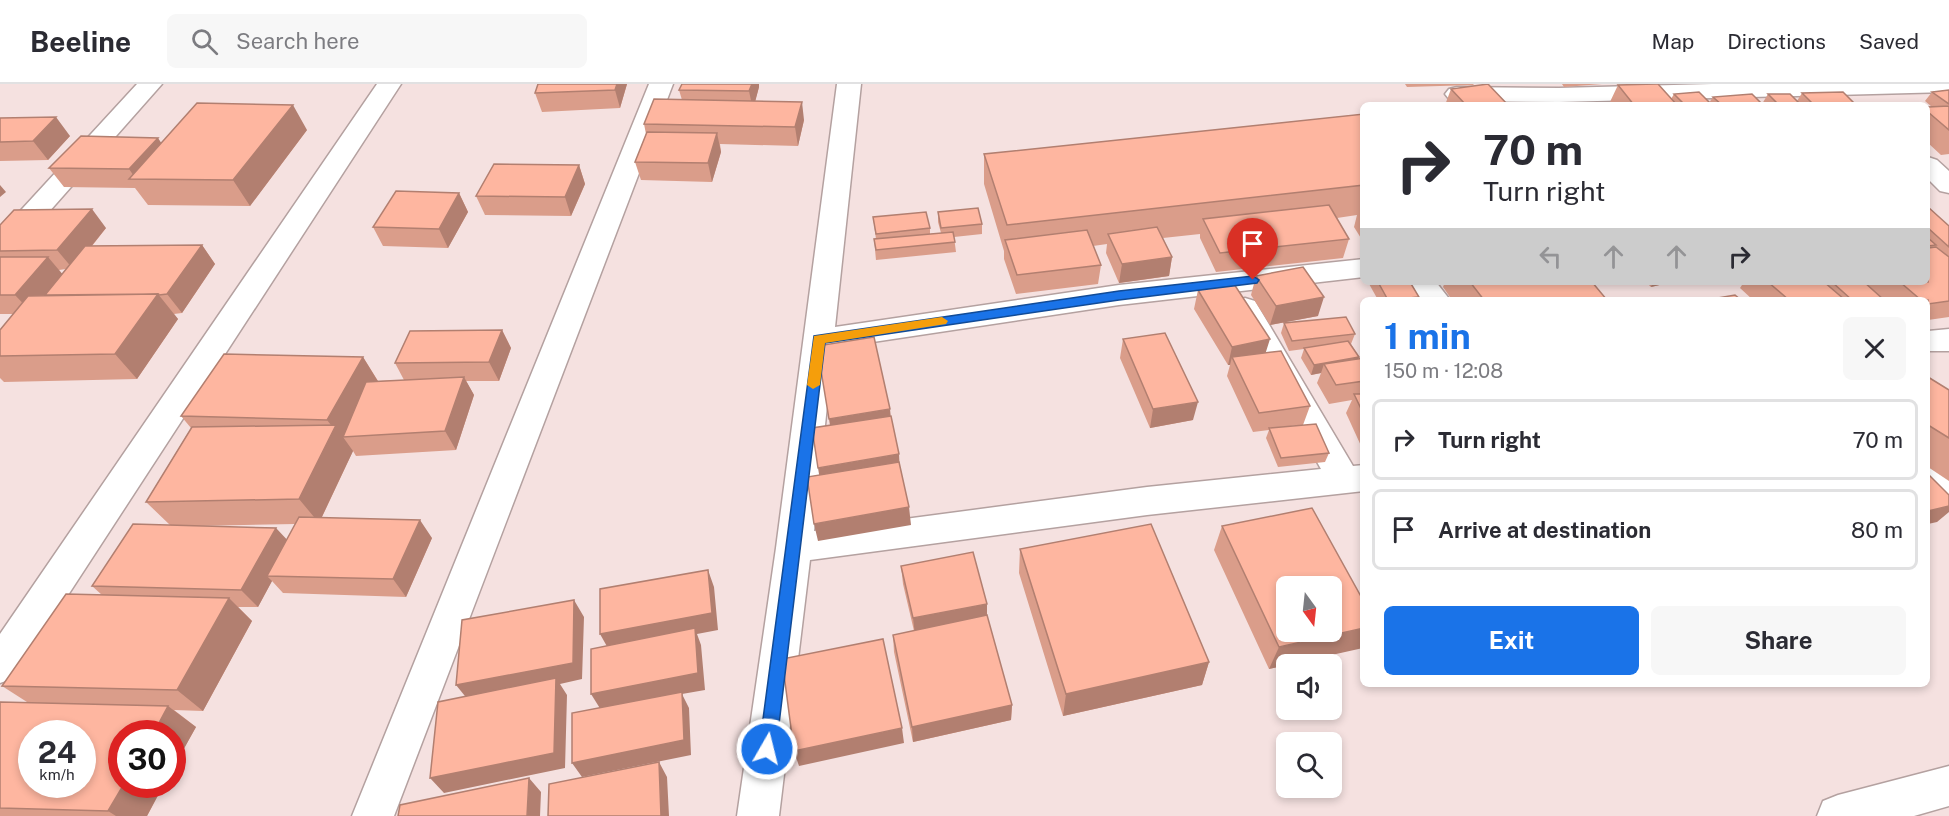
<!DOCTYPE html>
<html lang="en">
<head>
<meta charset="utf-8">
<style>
  body { margin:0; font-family:"Public Sans",sans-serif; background:#f7f7f7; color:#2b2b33; height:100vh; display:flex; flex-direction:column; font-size:22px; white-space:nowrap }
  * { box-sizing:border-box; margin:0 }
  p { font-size:20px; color:#7c7c81 }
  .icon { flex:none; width:33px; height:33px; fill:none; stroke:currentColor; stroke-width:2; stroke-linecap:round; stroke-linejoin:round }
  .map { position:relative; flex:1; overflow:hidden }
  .panel { position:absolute; left:1360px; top:213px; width:570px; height:390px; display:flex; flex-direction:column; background:#fff; border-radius:9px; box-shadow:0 3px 9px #0003 }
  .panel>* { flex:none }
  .banner { position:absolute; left:1360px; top:18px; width:570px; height:183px; border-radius:9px; box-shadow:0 3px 9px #0003; background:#fff; color:#2b2b33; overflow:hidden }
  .needle { width:39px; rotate:165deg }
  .buttons { position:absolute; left:1276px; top:492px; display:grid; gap:12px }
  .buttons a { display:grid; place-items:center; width:66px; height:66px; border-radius:9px; background:#fff; box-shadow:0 3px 9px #0003; font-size:30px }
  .speed { position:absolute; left:18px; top:636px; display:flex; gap:12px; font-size:30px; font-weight:700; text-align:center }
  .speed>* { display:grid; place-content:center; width:78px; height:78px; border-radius:50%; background:#fff; box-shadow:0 3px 9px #0003; line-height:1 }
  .speed small { font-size:15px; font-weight:400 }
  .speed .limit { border:9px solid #d22; background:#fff; color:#111 }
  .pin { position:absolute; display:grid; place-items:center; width:51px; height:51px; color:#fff; margin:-62px -26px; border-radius:50% 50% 50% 0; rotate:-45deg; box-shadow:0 0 6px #0007 }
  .pin .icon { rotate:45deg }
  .me { position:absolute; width:66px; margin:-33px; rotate:8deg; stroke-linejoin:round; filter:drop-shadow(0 0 4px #0008) }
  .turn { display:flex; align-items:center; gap:21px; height:126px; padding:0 24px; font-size:27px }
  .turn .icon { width:78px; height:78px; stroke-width:2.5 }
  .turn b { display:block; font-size:42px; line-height:51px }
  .lanes { display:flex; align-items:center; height:57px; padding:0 24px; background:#0003; justify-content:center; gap:30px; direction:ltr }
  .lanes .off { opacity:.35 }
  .round { display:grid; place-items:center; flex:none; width:63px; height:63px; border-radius:9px; background:#f7f7f7 }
  .summary { display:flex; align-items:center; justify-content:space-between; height:102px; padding:0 24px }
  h1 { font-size:36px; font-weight:700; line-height:45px; color:#1a73e8 }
  .cta { display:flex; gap:12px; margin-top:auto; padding:12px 24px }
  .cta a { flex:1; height:69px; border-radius:9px; background:#1a73e8; color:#fff; font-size:24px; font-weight:700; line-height:69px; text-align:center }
  .cta a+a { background:#f7f7f7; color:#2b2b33 }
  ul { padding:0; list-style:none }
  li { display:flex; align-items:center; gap:18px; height:81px; margin:0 12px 9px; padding:0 12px; border:3px solid #e1e1e2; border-radius:9px }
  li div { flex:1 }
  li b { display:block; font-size:22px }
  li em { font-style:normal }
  header { display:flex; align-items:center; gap:36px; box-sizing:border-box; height:84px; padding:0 30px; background:#fff; border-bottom:2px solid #e1e1e2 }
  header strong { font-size:28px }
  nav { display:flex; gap:33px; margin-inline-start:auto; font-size:21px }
  .search { width:420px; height:54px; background:#f7f7f7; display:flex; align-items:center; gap:15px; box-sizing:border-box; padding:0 21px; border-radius:9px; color:#7c7c81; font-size:22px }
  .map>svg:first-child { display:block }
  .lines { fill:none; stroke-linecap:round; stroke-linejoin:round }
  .minor-casing { stroke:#b4a1a0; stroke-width:3 }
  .minor { fill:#fff; fill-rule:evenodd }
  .wall { fill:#da9d8a; fill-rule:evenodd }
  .shaded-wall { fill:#b27f70 }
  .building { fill:#feb6a0; stroke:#b27f70; stroke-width:1.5; fill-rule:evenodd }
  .route { fill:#1a73e8; stroke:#114b97; stroke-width:1.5 }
  .slow { fill:#f59e0b }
</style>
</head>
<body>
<header>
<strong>Beeline</strong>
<div class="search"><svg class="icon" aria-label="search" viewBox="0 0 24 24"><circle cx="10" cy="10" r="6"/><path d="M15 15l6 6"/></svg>Search here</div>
<nav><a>Map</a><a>Directions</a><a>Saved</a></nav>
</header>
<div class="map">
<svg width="1949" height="732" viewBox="0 0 1949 732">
  <rect width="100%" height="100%" fill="#f5e1e0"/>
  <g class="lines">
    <defs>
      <path id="minor" d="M137,0H162L10,172L0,175V149Z
        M377,0H401L14,594L0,599V550Z
        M649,0H673L394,732H352Z
        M837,0H861L835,243L1119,201L1364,175V193L1119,221L833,264L814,447L1147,403L1321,385L1230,224L1235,217L1245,214L1255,217L1353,382L1364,381V407L1147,431L810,476L779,732H737L776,464Z
        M1712,0H1949V8L1559,18L1457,17L1449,15L1445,10L1449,5L1457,3L1559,4Z
        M1928,73L1937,76L1949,87V109L1940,107L1928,95Z
        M1407,198H1436L1450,216H1419Z
        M1949,245V267H1928V247Z
        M1928,376L1949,385V415L1928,405Z
        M1949,682V722L1914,732H1817L1823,717L1838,711Z"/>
    </defs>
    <use href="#minor" class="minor-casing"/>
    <use href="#minor" class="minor"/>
  </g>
  <path class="wall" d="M538,0H627L620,24L542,28L535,9Z
    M682,0H759V3L755,17L804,36L798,62L720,60L721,68L712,98L641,96L635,78L646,50L644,40L682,16L679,6Z
    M1405,0H1474L1473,1L1407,3Z
    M1562,0H1602L1564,3Z
    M1618,1L1671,15L1674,10L1709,19L1713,13L1762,20L1768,10L1797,17L1802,9L1856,21H1610L1609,20Z
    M1451,5L1508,21H1445Z
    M1949,6V70L1941,71L1928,59V23H1932L1925,17L1932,8Z
    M1364,30V159L1354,143L1357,131L1337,134L1349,155L1343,174L1216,188L1200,154V150L1163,154L1172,173L1169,192L1119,199L1106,169L1107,160L1093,162L1101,181L1098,200L1016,210L1004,175V167L984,100V70Z
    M0,34L70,52L48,76L0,77Z
    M307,46L250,122L148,121L135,104L64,103L49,84L161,59Z
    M579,81L585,100L571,132L485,131L476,112Z
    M459,109L468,128L448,164L383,162L373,143Z
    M1928,123L1949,142V233L1928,236V216H1753L1740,204L1744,198H1928Z
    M938,128L982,140V150L954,153L956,168L876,176L874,155H876L873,133L930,144V150L941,149L938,138Z
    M0,141L106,144L92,162L202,161L215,180L182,229L174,230L178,235L137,295L4,298L0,294V272L13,230H0ZM66,185L62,190L59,186Z
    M1256,192L1318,232L1270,241L1251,211Z
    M1368,198H1410L1419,213L1418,216H1378Z
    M1445,198H1592L1607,216H1452L1443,203Z
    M1646,198H1672L1651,203Z
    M1198,206L1266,269L1310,322L1303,341L1291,342L1329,369L1325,378L1278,383L1266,354L1269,346L1253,348L1227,292L1230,281H1228L1194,225Z
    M1284,239L1355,250L1351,260L1359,273L1358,275L1364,274V364H1362L1346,329L1352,316L1329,320L1317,299L1321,289L1311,291L1301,274L1304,265L1289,267L1281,249Z
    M502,246L511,264L499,297H466L474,311L456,366L356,372L353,367L322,433L432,454L406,513L283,509L272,497L258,523H238L252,537L203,627L174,626L196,643L172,686V650L122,700H164L147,732H0V618H27L2,602L102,511L92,502L170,441L146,418L191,344L181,332L363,273L378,297L404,296L395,279ZM295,440L287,456L194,442Z
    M1123,255L1193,336L1150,344L1120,274Z
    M1928,293L1949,306V397L1928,383Z
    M1222,442L1287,580V581L1269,585L1214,466Z
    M1020,465L1209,578L1202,601L1063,632L1019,489Z
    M901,482L987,532L1012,621L1011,636L913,658L894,568L893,551L914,547L903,500Z"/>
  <path class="shaded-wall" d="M617,0H627L620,24L615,6Z
    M752,0H759V3L753,26L749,7Z
    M802,18L804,36L798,62L795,43Z
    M293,21L307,46L250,122L233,96Z
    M56,33L70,52L48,76L33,57Z
    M717,49L721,68L712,98L708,79Z
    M158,54L170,72L136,95L129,85Z
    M579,81L585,100L571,132L565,113Z
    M0,101L6,108L0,113Z
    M459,109L468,128L448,164L439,145Z
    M92,125L106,144L73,185L57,166Z
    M202,161L215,180L182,229L167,210Z
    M48,173L64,192L33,230L15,211Z
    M1172,173L1169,192L1119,199L1122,180Z
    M1653,198H1672L1651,203Z
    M158,210L178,235L137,295L115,270Z
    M1324,213L1318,232L1270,241L1276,222Z
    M502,246L511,264L499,297L489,278Z
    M1270,255L1264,274L1232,273L1230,281H1228L1232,263Z
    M363,273L379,299L343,353L353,367L319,439L299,415L334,345L327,336Z
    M1359,273L1355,283L1324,280L1321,289L1311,291L1314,281Z
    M464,293L474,311L456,366L445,347Z
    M1198,318L1193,336L1150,344L1153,325Z
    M890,325L892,344L832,354L829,335Z
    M899,370L900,389L821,402L818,384Z
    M1949,422V428L1937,438L1928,440V427Z
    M909,423L911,441L818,457L814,440Z
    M420,436L432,454L406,513L393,495Z
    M276,444L292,461L267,492L272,497L258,523L241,506Z
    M708,486L714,503L718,546L697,550L701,561L705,606L682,610L689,624L691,671L582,693L572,679L601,626L591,610L609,566L600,550Z
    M229,514L252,537L203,627L177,606Z
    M574,516L584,533L582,595L560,600L567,611L565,684L444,709L430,694L469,617L456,601Z
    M987,520V537L915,551L913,534Z
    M1364,544L1363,564L1269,585L1279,563Z
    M1209,578L1202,601L1063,632L1066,610Z
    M1012,621L1011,636L913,658L912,643Z
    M168,622L196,643L172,686V650H153Z
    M902,644L904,659L799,682L794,667Z
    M659,678L667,693L669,732H661Z
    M529,694L541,708L540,732H527Z
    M124,700H164L147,732H116L108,727Z"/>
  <path class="building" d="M538,0H617L615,6L535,9Z
    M682,0H752L749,7L679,6Z
    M1488,0L1508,21H1466L1451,5Z
    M1656,0H1658L1677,21H1634L1618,1Z
    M1949,6V20L1932,8Z
    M1699,8L1712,21H1685L1674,10Z
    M1843,8L1856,21H1814L1802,9Z
    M1752,10L1763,21H1722L1713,13Z
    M1768,10H1790L1801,21H1779Z
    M654,15L802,18L795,43L644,40Z
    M197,19L293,21L233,96L129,95Z
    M1949,22V46L1928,28V23Z
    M1364,30V101L1007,141L984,70Z
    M56,33L33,57L0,58V34Z
    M647,48L717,49L708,79L635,78Z
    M81,52L158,54L129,85L49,84Z
    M494,80L579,81L565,113L476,112Z
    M396,107L459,109L439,145L373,143Z
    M1329,121L1349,155L1220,169L1203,135Z
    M1928,123L1949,142V163L1928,144Z
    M978,124L982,140L941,144L938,128Z
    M92,125L57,166L0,167V141L14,126Z
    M926,128L930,144L876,150L873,133Z
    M1157,143L1172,173L1122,180L1108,150Z
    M1087,146L1101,181L1017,191L1005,156Z
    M953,148L955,158L876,166L874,155Z
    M1928,154L1936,161L1928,162Z
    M202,161L167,210L159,211L158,210L45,211L85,162Z
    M1936,163L1949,173V217L1928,220V216H1921L1900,198H1928V164Z
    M0,173H48L15,211H0Z
    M1303,183L1324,213L1276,222L1256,192Z
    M1378,198H1410L1419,213L1388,216Z
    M1470,198H1592L1607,216H1484Z
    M1768,198H1824L1845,216H1789Z
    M1832,198H1864L1884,216H1852Z
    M1234,200L1270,255L1232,263L1198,206Z
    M158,210L115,270L0,272V246L28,212Z
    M1735,211L1741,216H1706Z
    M1346,233L1355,250L1292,257L1284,239Z
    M502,246L489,278L395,279L410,247Z
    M1165,249L1198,318L1153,325L1123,255Z
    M874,253L890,325L829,335L817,262Z
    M1348,257L1359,273L1314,281L1304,264Z
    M1281,267L1310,322L1259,329L1232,273Z
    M224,270L363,273L327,336L181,332Z
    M1364,274V297L1336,301L1324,280Z
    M464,293L445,347L343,353L366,298Z
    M1928,293L1949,306V354L1928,341Z
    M1354,310H1364V331Z
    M891,332L899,370L818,384L812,344Z
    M1316,340L1329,369L1281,374L1269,344Z
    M336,341L299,415L146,418L192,343Z
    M899,378L909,423L814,440L807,393Z
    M1928,390L1949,411V422L1928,427Z
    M1312,424L1364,518V544L1279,563L1222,442ZM1287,502H1332V548H1287Z
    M299,433L420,436L393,495L267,492Z
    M133,440L276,444L241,506L92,502Z
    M1151,440L1209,578L1066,610L1020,465Z
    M973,468L987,520L913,534L901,482Z
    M708,486L712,529L600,550V505Z
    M66,510L229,514L177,606L2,602Z
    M574,516L573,579L456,601L462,536Z
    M987,531L1012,621L912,643L893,551Z
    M695,544L698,589L591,610V565Z
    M883,555L902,644L794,667L782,575Z
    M556,594L554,669L430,694L438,618Z
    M682,608L684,656L572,679V629Z
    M0,618L168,622L153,650H122V700H124L108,727L0,724ZM32,650H82V700H32Z
    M659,678L661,732H548L549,700Z
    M529,694L527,732H398L400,721Z"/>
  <path class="route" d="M1253,192L1259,196L1257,199L1119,216L825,259L776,665L773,671L767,673L761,671L759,665L814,252L1119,207Z"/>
  <path class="slow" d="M942,233L948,237L946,240L825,259L820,301L813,305L807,301L814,252Z"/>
</svg>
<div class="buttons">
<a><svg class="needle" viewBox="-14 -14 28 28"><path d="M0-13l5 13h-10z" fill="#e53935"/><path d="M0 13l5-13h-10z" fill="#7c7c81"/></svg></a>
<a><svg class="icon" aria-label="sound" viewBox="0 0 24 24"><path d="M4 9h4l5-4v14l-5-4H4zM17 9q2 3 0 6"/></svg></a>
<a><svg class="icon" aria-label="search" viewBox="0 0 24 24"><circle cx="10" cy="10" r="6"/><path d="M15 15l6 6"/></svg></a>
</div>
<div class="speed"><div>24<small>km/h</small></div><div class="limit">30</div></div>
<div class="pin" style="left:1253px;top:196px;background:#d93025"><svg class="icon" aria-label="arrive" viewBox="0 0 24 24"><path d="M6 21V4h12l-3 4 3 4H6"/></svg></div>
<svg class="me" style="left:767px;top:665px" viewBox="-20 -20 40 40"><circle r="17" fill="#1a73e8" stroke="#fff" stroke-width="3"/><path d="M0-11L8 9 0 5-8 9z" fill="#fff"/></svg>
<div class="banner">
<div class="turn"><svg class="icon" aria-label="right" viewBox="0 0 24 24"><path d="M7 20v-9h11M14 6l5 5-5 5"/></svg><div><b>70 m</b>Turn right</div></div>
<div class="lanes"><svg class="icon off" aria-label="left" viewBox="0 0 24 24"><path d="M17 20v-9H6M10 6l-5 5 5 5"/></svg><svg class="icon off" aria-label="ahead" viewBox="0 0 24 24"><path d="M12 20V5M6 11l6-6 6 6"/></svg><svg class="icon off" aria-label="ahead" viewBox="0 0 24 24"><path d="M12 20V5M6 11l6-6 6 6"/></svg><svg class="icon" aria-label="right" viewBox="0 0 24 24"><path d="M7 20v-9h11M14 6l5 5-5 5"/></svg></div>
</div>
<section class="panel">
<div class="summary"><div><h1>1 min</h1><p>150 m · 12:08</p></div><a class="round"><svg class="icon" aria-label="close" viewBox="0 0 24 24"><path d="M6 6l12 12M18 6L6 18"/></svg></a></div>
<ul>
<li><svg class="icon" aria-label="right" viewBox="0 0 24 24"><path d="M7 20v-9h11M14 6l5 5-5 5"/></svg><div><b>Turn right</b></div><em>70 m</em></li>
<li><svg class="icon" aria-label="arrive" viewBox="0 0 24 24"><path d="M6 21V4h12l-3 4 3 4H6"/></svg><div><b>Arrive at destination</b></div><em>80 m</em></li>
</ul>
<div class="cta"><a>Exit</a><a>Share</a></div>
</section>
</div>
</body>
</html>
